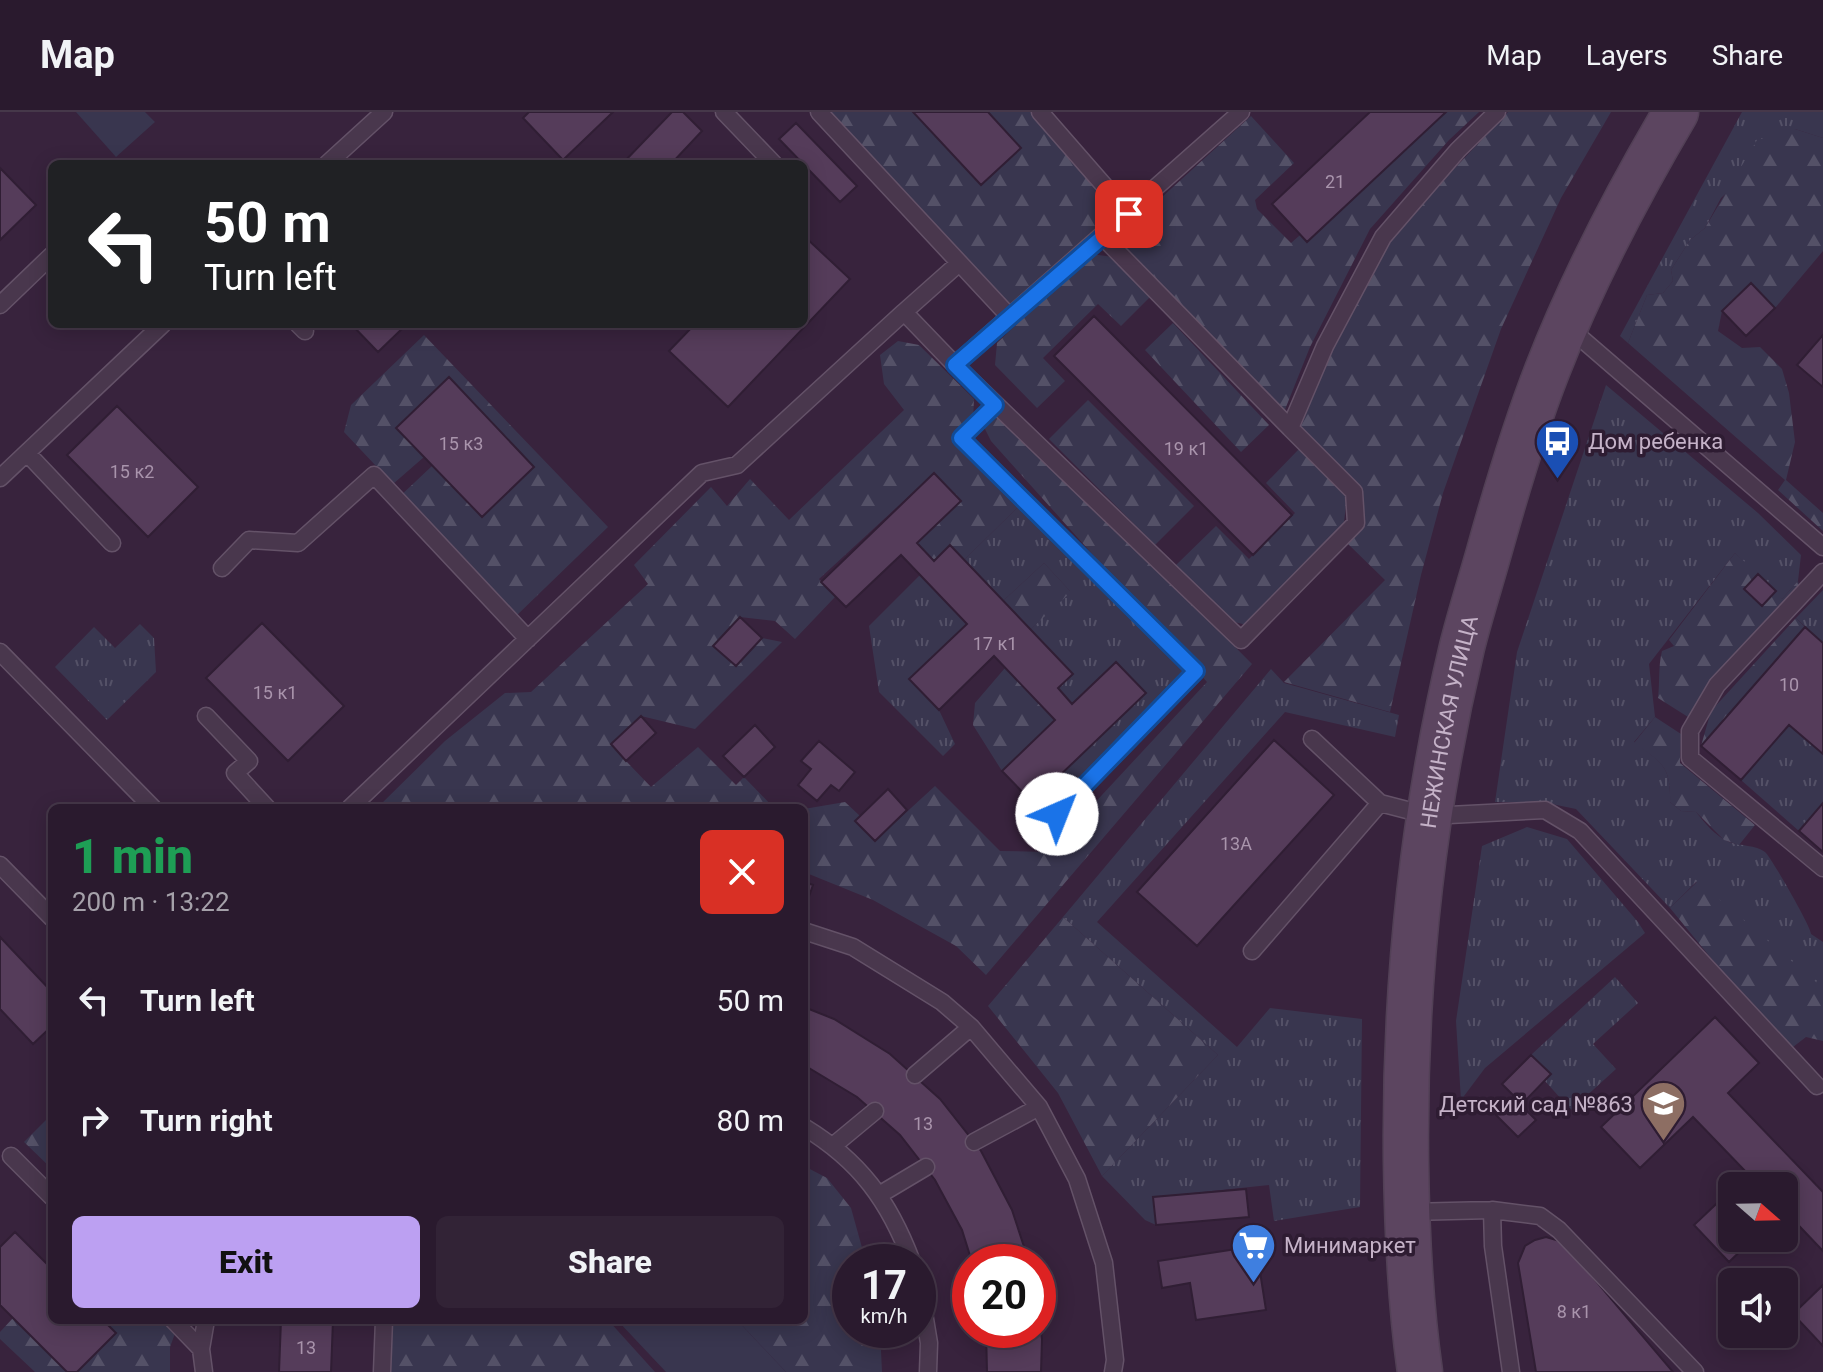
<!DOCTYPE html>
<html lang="en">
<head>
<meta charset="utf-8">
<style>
  body { margin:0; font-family:Roboto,sans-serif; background:#322336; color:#f1f3f6; height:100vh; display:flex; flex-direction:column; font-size:30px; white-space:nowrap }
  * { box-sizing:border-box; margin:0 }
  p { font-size:26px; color:#a5a1aa }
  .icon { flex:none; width:44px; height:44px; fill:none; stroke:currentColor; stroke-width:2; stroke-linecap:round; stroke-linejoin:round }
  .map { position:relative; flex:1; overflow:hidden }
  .sheet { position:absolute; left:48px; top:692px; width:760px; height:520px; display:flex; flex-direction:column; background:#2a1a2e; border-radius:12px; box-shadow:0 4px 20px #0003,0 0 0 2px #46384a }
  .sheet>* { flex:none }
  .banner { position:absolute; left:48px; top:48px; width:760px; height:168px; border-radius:12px; box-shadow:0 4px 20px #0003,0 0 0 2px #46384a; background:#202124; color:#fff; overflow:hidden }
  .needle { width:52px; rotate:110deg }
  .fabs { position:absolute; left:1718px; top:1060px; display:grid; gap:16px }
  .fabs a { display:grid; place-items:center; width:80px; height:80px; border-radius:12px; background:#2a1a2e; box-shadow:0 4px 20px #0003,0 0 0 2px #46384a; font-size:40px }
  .speed { position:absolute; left:832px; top:1132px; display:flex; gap:16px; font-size:40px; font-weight:700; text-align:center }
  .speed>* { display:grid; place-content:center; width:104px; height:104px; border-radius:50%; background:#2a1a2e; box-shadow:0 4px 20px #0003,0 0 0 2px #46384a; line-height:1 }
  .speed small { font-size:20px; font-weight:400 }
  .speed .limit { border:12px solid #d22; background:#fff; color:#111 }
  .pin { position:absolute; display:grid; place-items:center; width:68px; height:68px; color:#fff; margin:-34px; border-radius:16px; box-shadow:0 4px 12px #0006 }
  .me { position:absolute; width:88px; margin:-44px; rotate:44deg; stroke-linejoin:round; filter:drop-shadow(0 0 6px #0008) }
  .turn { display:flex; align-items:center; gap:28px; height:168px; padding:0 24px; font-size:36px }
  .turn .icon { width:104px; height:104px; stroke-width:2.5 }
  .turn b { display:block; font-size:56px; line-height:68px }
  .round { display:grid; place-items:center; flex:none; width:84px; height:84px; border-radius:12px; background:#322336 }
  .headline { display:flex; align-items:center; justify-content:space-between; height:136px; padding:0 24px }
  h1 { font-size:48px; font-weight:800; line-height:60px; color:#1e9e55 }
  .cta { display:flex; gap:16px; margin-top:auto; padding:16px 24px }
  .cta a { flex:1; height:92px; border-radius:12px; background:#bca0f2; color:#111; font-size:32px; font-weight:800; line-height:92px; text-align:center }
  .cta a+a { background:#322336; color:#f1f3f6 }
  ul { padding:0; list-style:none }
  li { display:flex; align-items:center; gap:24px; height:120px; padding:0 24px }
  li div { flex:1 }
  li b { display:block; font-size:30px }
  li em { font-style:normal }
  header { display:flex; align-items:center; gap:48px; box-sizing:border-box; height:112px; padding:0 40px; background:#2a1a2e; border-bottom:2px solid #46384a }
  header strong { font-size:38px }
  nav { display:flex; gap:44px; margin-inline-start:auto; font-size:28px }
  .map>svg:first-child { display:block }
  .grass { fill:url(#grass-tufts) }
  .forest { fill:url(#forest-firs) }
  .pitch { fill:#39364f }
  .building { fill:#553c5a; stroke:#301e34; stroke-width:2 }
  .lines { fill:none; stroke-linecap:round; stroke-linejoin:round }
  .lane-casing { stroke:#645268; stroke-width:19 }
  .secondary-casing { stroke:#524056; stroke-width:47 }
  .lane { stroke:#49374d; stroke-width:16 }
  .secondary { stroke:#5c4560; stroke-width:44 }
  .route-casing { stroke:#114b97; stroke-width:20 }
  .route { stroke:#1a73e8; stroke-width:14 }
  .labels { text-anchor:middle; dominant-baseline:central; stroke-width:7; stroke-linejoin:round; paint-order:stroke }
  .number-label { font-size:18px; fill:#a994ac }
  .poi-label { font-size:22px; fill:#c5b2c8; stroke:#2e1c32; text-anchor:start }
  .street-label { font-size:22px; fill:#c5b2c8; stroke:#2e1c32 }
</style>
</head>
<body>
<header>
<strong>Map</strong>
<nav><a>Map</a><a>Layers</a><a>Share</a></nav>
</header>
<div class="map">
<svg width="1823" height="1260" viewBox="0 0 1823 1260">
  <defs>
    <pattern id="grass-tufts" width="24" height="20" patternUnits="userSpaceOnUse" patternTransform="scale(2)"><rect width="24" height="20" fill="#39364f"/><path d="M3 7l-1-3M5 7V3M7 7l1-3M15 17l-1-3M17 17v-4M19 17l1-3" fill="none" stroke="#545167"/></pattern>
    <pattern id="forest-firs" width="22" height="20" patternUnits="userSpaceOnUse" patternTransform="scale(2)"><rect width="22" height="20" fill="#39364f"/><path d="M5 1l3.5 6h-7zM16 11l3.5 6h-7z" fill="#545167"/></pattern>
  </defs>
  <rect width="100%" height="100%" fill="#38233d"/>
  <path class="grass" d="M1742,0H1823V26L1795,17L1721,86L1705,116L1690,128L1671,158L1673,169L1663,181L1647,183L1628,231L1620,224Z
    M1606,273L1758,401L1801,443L1798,469L1782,487L1735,441L1649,552L1655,605L1634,630C1662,651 1671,654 1670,690L1681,699L1696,700C1705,711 1715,724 1729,730C1740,734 1756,733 1765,740C1771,745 1811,815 1811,822L1823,830V877L1696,770L1670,796L1576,697L1547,691L1495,690L1517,540Z
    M1019,394L1189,566L1057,702L1032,690L1146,581L1116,550L1072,592L1058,576L1030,518L1070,479L1044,451L1003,489L964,448Z
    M920,463L967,512L910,567L939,598L955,632L943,644L879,580L869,514Z
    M1823,478V531L1796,506Z
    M140,512L154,526L156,560L107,608L55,555L94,515L115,536Z
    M1271,557L1284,571L1399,603L1395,625L1285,600L1097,810L1237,935L1270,896L1362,907L1360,1095L1274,1109L1269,1073L1154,1085L1156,1113L1145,1108L1102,1064L1218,943L1063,805Z
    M1789,613L1823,642V691L1799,719L1741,668Z
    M1527,715L1567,727L1638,810L1645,821L1485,956L1461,988L1456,909L1482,734Z
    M1615,865L1638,891L1593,932L1616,957L1571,998L1545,969L1551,962L1531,943Z"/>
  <path class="forest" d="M819,0H1040L1129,102L1009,204Z
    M1441,0H1479L1449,28L1370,117L1310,235L1284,300L1116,127L1251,4L1294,51L1255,88L1257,97L1291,131Z
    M1508,0H1611L1561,86L1501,217L1443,381L1421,463L1390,600L1284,570L1385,468L1347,431L1364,412L1360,375L1298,312L1325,250L1385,130Z
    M1795,17L1823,26V139L1775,196L1751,171L1722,199L1718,219L1742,236L1760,235L1782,257L1789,281L1795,330L1786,368L1823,401V419L1778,378L1785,368L1628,231L1647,183L1663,181L1673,169L1671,158L1690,128L1705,116L1757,28Z
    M1090,142L1114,145L1151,184L1121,214L1098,192L1043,246L1065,269L1037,296L995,253L997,231Z
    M1173,211L1269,313L1241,340L1145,238Z
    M424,223L608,415L514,506L397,387L432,354L482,405L534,354L449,266L396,316L424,345L393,372L344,320L351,293Z
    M898,229L919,233L974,287L973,308L955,328L1019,394L964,448L950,434L934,449L917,431L934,361L819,467L835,485L795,527L775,509L740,505L714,534L735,554L762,526L782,530L695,617L641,604L626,649L651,675L698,635L736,673L744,665L774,696H377L445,629L505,581L531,580L648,472L634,453L711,375L727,394L750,367L789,408L904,298L884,272L880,243Z
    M1088,288L1194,394L1155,433L1049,327Z
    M995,293L1252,552L986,863L956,834L873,788L804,760V697L845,690L860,704L856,709L875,729L935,674L1000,739L1049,740L1207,570L991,329L980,307Z
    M1299,337L1347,385L1344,410L1247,513L1230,509L1175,454L1216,414L1249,447L1295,401L1266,371Z
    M1735,441L1758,462L1744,477L1761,494L1776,479L1782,487L1798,469L1801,484L1696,610L1658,586C1660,570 1658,555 1662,539L1674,534L1669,528Z
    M1044,451L1071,480L1030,518L1003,489Z
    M1796,506L1805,515L1701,634L1711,599Z
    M1005,556L1055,608L1002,659L973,613L975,591Z
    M1655,605L1681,622L1680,651L1755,713L1739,733L1724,728L1696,700L1681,699L1670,690C1671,654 1662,651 1634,631Z
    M1698,769L1823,876V929L1806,925L1793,935L1774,923L1670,796Z
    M1063,805L1218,943L1102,1064L1058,981L988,894Z
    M52,1002V1057L24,1030Z
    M804,1054L827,1066L851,1096L866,1150H850V1218H880L882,1260H786L737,1208H804Z
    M13,1206L67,1260H35L0,1227V1220Z
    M103,1208H180L170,1235V1260H77L116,1221Z
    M384,1208H608L655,1260H382Z"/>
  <path class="pitch" d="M76,0H145L155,10L116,45Z
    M617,1208H737L786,1260H666Z"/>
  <path class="building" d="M529,0H613L563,48L523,6Z
    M672,0H683L702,19L671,52H622Z
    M913,0H988L1021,36L981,73Z
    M1370,0H1446L1307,130L1272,92Z
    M796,11L857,74L840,90L779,27Z
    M0,56L36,93L0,128Z
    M804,124L850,167L728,295L669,239L695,212H804Z
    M1751,171L1775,196L1746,224L1722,199Z
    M1094,204L1292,403L1253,443L1054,244Z
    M351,212H407L378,240Z
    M1823,223V275L1797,253Z
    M449,265L534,355L482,405L396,316Z
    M117,294L198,375L148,425L67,343Z
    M934,361L961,389L917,431L934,449L950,433L1073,562L1058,576L1072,592L1116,550L1146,581L1032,690L1002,659L1055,608L994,544L939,598L909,567L967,512L901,443L846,495L821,470Z
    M1758,462L1776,479L1762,494L1744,477Z
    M740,505L762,526L736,554L713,534Z
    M262,511L344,594L288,649L206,566Z
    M1805,515L1823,531V642L1789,613L1741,668L1701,634Z
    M641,604L656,621L626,649L611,632Z
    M755,613L775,635L744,665L723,644Z
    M1274,628L1334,683L1197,834L1137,780Z
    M819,629L855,660L839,679L831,673L817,689L798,673L811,657L801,649Z
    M888,677L907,698L875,729L855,709Z
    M1823,691V740L1799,719Z
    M804,770L813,773L806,793L804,792Z
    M0,825L52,880V914L33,932L0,897Z
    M804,895L834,907L890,942L940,987L981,1039L1012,1098L1029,1150H972L962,1118L935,1068L900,1023L857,985L804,953Z
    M1715,905L1759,951L1728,981L1823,1080V1139L1784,1098V1074H1735L1748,1062L1693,1005L1640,1056L1601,1015Z
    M1531,943L1551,962L1521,993L1536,1008L1518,1025L1496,1003L1514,984L1502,972Z
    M1246,1077L1249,1105L1156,1113L1153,1085Z
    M1732,1077V1126H1754L1729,1150L1694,1113Z
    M15,1120L52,1157V1208H103L116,1221L77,1260H67L0,1193V1135Z
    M1546,1125L1563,1130L1673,1260H1536L1518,1151L1525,1134L1535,1128Z
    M1256,1134L1266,1198L1196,1208L1190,1171L1162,1176L1158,1149Z
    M1823,1173V1234L1793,1202Z
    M1038,1197L1042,1227L1041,1260H987L986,1218H1038Z
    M281,1208H333L331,1260H279Z"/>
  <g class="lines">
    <defs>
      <path id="lane" d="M724,0L774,52
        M819,0L1009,204
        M1040,0L1129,102
        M327,52L384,0
        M1103,125L1290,316
        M0,193L52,143
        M904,200L958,152
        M298,212L305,219
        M1568,215L1823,435
        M955,253L1241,528L1356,411L1354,380L1290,316L1325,234L1383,125L1458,38L1497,0
        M995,293L961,326L1196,559L1057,702
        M27,341L112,431
        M0,366L163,212
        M222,456L249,428L298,431L374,363L528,527
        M1823,460L1717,573L1690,619V646L1823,756
        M0,540L153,696
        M206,604L249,649L235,661L267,696
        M1312,627L1380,691L1430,704L1545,698L1580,719L1817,974
        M350,696L702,361L737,353L904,200L955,253L1241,0
        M0,753L52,806
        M804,819L853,835L942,890L971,915L1039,995L1077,1067L1104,1151L1115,1248L1113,1260
        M1252,839L1380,691
        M915,963L971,915
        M804,1015C860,1049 889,1089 912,1150
        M974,1030L1039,995
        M834,1033L875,999
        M11,1044L52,1085
        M879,1083L926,1055
        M1492,1098L1493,1134L1511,1260
        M1409,1100L1492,1098L1540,1104L1559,1118L1695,1260
        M918,1165L929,1231L928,1260
        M173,1208L201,1237
        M204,1260L201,1237L206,1208
        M382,1260L384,1208"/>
      <g id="secondary">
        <path id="s1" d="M1420,1260C1410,1190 1407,1121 1406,1050C1404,878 1422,703 1462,535C1470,503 1480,472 1489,440C1506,379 1524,318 1547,259C1582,169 1627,83 1676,0"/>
      </g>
    </defs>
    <use href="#lane" class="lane-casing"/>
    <use href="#secondary" class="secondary-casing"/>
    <use href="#lane" class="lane"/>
    <use href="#secondary" class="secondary"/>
  </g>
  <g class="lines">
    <defs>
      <path id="route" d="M1057,702L1196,559L961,326L995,293L955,253L1129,102"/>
    </defs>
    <use href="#route" class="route-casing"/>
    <use href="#route" class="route"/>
  </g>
  <defs>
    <symbol id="bus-pin" viewBox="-11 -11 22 30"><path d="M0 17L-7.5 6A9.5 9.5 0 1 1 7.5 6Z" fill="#1a4fb4" stroke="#2e1c32"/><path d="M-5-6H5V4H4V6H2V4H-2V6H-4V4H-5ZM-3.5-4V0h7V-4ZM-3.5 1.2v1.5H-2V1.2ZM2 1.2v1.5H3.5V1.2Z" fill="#fff"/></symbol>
    <symbol id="school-pin" viewBox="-11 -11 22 30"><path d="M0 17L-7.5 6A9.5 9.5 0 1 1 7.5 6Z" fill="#8d6e63" stroke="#2e1c32"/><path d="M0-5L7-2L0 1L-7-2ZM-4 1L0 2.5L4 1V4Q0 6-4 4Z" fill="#fff"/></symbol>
    <symbol id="supermarket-pin" viewBox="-11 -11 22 30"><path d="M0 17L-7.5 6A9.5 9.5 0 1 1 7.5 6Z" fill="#3f7fe0" stroke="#2e1c32"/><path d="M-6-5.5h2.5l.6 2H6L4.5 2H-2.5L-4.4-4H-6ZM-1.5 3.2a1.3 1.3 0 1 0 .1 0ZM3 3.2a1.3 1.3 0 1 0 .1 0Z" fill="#fff"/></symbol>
  </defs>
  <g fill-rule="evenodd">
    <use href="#bus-pin" x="1532" y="304" width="51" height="69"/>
    <use href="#school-pin" x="1638" y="966" width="51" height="69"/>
    <use href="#supermarket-pin" x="1228" y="1108" width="51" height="69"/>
  </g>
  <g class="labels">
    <g class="number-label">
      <text x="1335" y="69">21</text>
      <text x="461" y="331">15 к3</text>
      <text x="1186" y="336">19 к1</text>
      <text x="132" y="359">15 к2</text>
      <text x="995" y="531">17 к1</text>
      <text x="1789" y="572">10</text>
      <text x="275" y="580">15 к1</text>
      <text x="1236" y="731">13А</text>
      <text x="923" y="1011">13</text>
      <text x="1574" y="1199">8 к1</text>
      <text x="306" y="1235">13</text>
    </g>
    <g class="poi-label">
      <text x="1588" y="329">Дом ребенка</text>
      <text x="1633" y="992" text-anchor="end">Детский сад №863</text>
      <text x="1284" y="1133">Минимаркет</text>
    </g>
    <g class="street-label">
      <text stroke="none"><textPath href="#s1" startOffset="654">НЕЖИНСКАЯ УЛИЦА</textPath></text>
    </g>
  </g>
</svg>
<div class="fabs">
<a><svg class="needle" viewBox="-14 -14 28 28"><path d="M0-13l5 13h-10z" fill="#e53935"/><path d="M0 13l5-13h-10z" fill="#a5a1aa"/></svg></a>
<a><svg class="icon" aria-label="sound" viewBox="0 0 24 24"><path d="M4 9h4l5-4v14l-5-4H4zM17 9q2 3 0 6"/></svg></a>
</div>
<div class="speed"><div>17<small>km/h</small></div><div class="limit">20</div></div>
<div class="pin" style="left:1129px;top:102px;background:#d93025"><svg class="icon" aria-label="arrive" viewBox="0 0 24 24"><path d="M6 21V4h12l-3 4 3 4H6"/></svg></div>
<svg class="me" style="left:1057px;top:702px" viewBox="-20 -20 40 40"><circle r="19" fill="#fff"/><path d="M0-13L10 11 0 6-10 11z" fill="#1a73e8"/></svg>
<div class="banner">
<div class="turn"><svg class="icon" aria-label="left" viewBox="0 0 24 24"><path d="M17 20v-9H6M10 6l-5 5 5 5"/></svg><div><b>50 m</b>Turn left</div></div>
</div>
<section class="sheet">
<div class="headline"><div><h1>1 min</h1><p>200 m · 13:22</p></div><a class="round" style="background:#d93025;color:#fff"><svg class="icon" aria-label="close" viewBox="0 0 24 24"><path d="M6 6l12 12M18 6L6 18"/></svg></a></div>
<ul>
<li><svg class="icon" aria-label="left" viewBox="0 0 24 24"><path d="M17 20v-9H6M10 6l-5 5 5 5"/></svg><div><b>Turn left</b></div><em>50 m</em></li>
<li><svg class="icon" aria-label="right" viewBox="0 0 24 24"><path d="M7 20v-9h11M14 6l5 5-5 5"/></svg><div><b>Turn right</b></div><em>80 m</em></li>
</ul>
<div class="cta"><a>Exit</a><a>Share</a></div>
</section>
</div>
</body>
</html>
